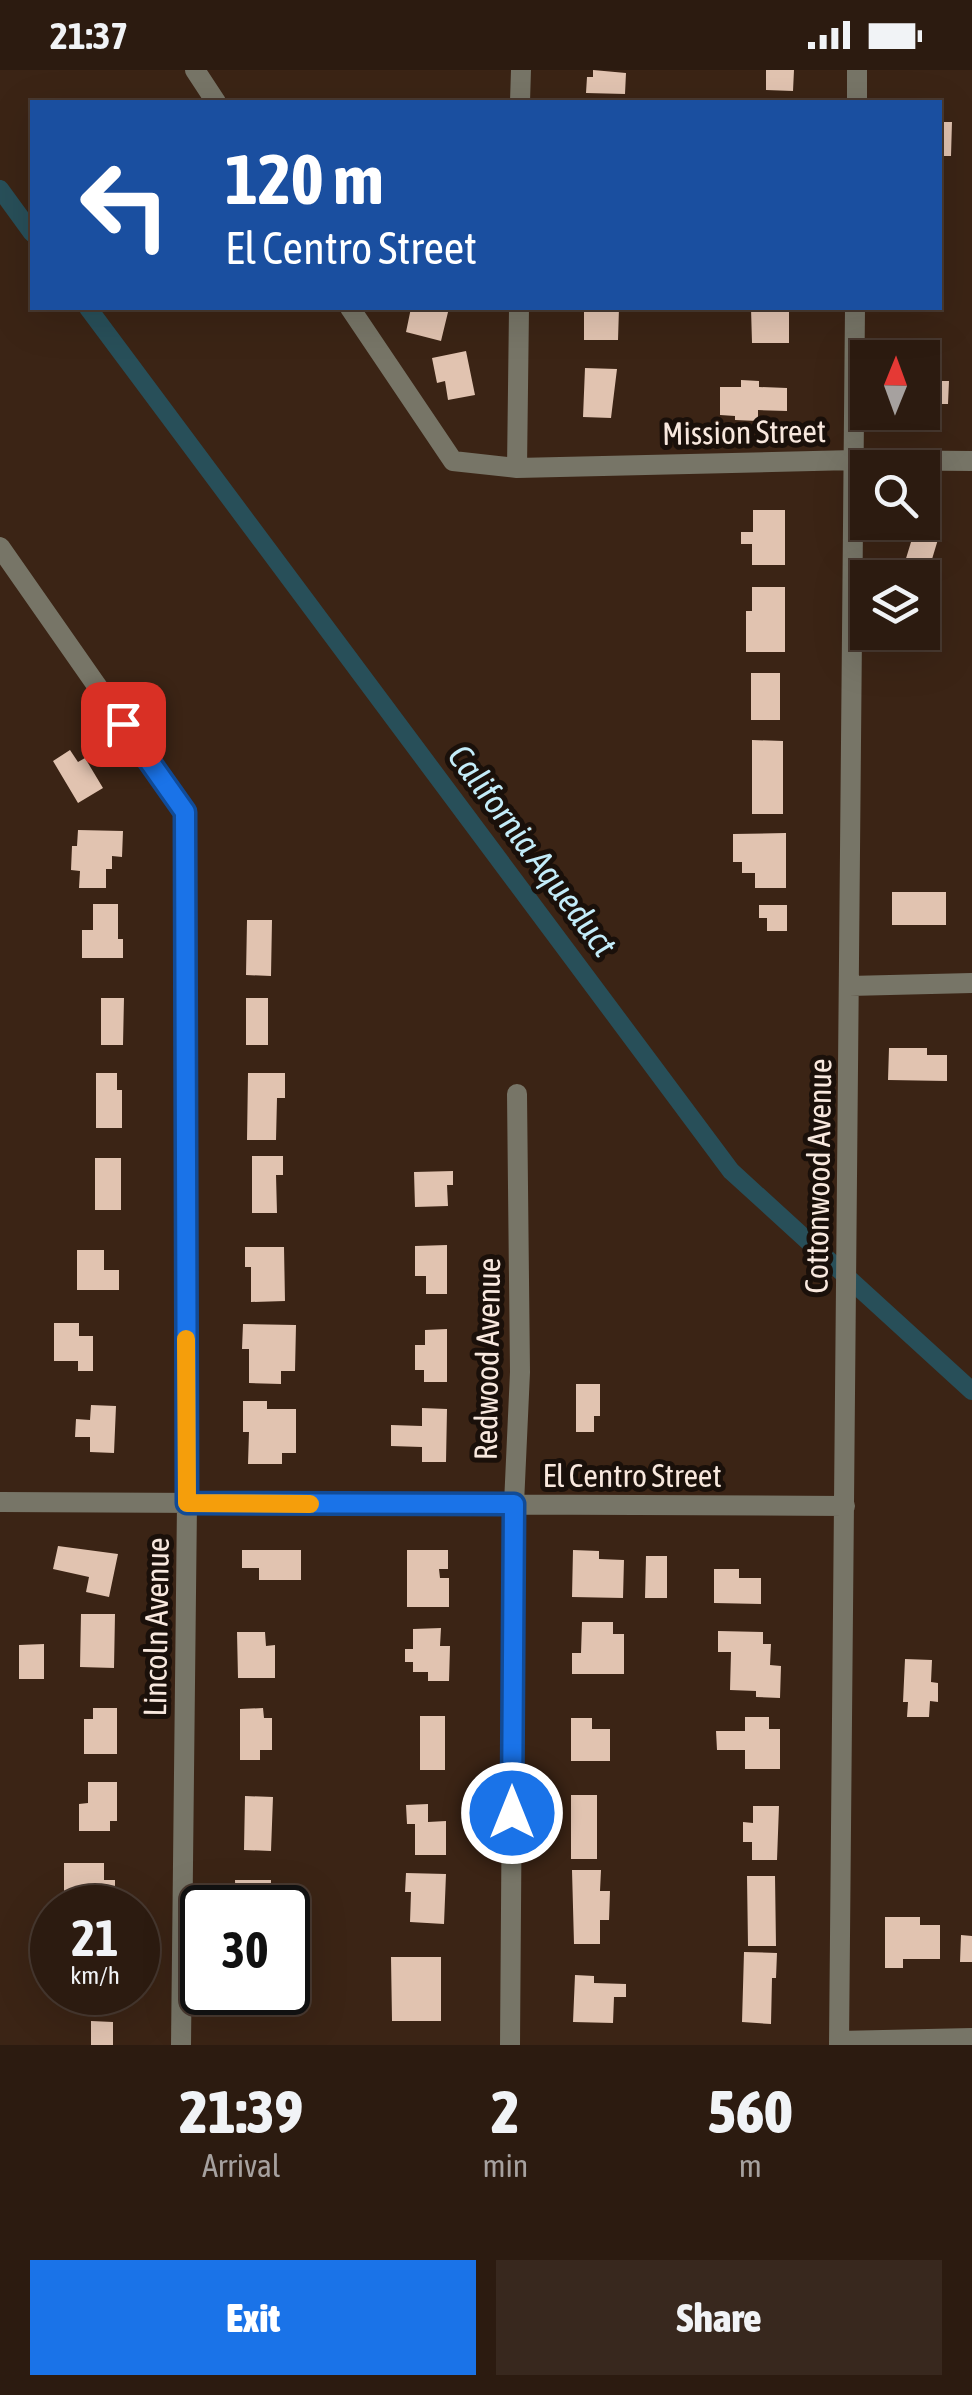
<!DOCTYPE html>
<html lang="en">
<head>
<meta charset="utf-8">
<style>
  body { margin:0; font-family:"Asap Condensed",sans-serif; background:#38281e; color:#f1f3f6; height:100vh; display:flex; flex-direction:column; font-size:38px; white-space:nowrap }
  * { box-sizing:border-box; margin:0 }
  p { font-size:32px; color:#a6a19f }
  .icon { flex:none; width:55px; height:55px; fill:none; stroke:currentColor; stroke-width:2; stroke-linecap:round; stroke-linejoin:round }
  .map { position:relative; height:1975px; overflow:hidden }
  .sheet { display:flex; flex-direction:column; background:#2c1b10; flex:1 }
  .sheet>* { flex:none }
  .top-card { position:absolute; left:30px; top:30px; width:912px; height:210px; border-radius:0px; box-shadow:0 10px 40px #0002,0 0 0 2px #483930; background:#1a4fa0; color:#fff; overflow:hidden }
  .needle { width:65px; rotate:1deg }
  .fabs { position:absolute; left:850px; top:270px; display:grid; gap:20px }
  .fabs a { display:grid; place-items:center; width:90px; height:90px; border-radius:0px; background:#2c1b10; box-shadow:0 10px 40px #0002,0 0 0 2px #483930; font-size:50px }
  .speed { position:absolute; left:30px; top:1815px; display:flex; gap:20px; font-size:50px; font-weight:700; text-align:center }
  .speed>* { display:grid; place-content:center; width:130px; height:130px; border-radius:50%; background:#2c1b10; box-shadow:0 10px 40px #0002,0 0 0 2px #483930; line-height:1 }
  .speed small { font-size:25px; font-weight:400 }
  .speed .limit { border:5px solid #111; border-radius:15px; background:#fff; color:#111 }
  .pin { position:absolute; display:grid; place-items:center; width:85px; height:85px; color:#fff; margin:-42px; border-radius:20px; box-shadow:0 5px 15px #0006 }
  .me { position:absolute; width:110px; margin:-55px; rotate:0deg; stroke-linejoin:round; filter:drop-shadow(0 0 8px #0008) }
  .turn { display:flex; align-items:center; gap:35px; height:210px; padding:0 30px; font-size:45px }
  .turn .icon { width:130px; height:130px; stroke-width:2.5 }
  .turn b { display:block; font-size:70px; line-height:85px }
  .eta { display:flex; justify-content:space-evenly; align-items:center; height:170px; text-align:center }
  .eta b { font-size:60px; font-weight:800; line-height:70px }
  .cta { display:flex; gap:20px; margin-top:auto; padding:20px 30px }
  .cta a { flex:1; height:115px; border-radius:0px; background:#1a73e8; color:#fff; font-size:40px; font-weight:800; line-height:115px; text-align:center }
  .cta a+a { background:#38281e; color:#f1f3f6 }
  .status { display:flex; justify-content:space-between; align-items:center; height:70px; padding:0 50px; background:#2c1b10; direction:ltr }
  .status svg { height:28px; fill:currentColor }
  .map>svg:first-child { display:block }
  .lines { fill:none; stroke-linecap:round; stroke-linejoin:round }
  .canal { stroke:#284f59; stroke-width:18 }
  .building { fill:#e1c3b0 }
  .minor { stroke:#777567; stroke-width:20 }
  .route-casing { stroke:#114b97; stroke-width:25 }
  .route { stroke:#1a73e8; stroke-width:18 }
  .slow { stroke:#f59e0b; stroke-width:18 }
  .labels { text-anchor:middle; dominant-baseline:central; stroke-width:10; stroke-linejoin:round; paint-order:stroke }
  .street-label { font-size:32px; fill:#f8e8de; stroke:#1a100a }
  .water-label { font-size:35px; font-style:italic; fill:#c3ecf9; stroke:#1a100a }
</style>
</head>
<body>
<div class="status"><b>21:37</b><svg viewBox="0 0 49 12"><path d="M0 12V9h3v3zM5 12V6h3v6zM10 12V3h3v9zM15 12V0h3v12zM26 1h20v11H26zM47 4h2v5h-2z"/></svg></div>
<div class="map">
<svg width="972" height="1975" viewBox="0 0 972 1975">
  <rect width="100%" height="100%" fill="#3b2415"/>
  <g class="lines">
    <path class="canal" d="M0,119L32,163
      M88,238L731,1101L972,1321"/>
  </g>
  <path class="building" d="M593,0L626,3L625,24L586,23L587,7H593Z
    M766,0H794L793,21L766,20Z
    M940,52H952L951,86H940Z
    M411,238H449L441,271L406,262Z
    M584,238H619L618,270H584Z
    M751,238H789V273H752Z
    M466,281L475,325L448,330L445,311L437,313L432,288Z
    M895,281L939,282V311H949L948,334H922V288H895Z
    M585,298L617,299L611,348L583,347Z
    M741,310L759,311V317L787,318V341L758,340V351L735,350V346L720,345V317H741Z
    M753,440H785V495H752V474H741V462H753Z
    M915,459L939,466L923,519L922,508H900Z
    M752,517H785V582H746V541H752Z
    M751,603H780V650H751Z
    M752,670L783,671V744H752Z
    M70,680L78,692L85,688L103,718L78,733L53,691Z
    M78,760L123,761L122,787L112,786V799H106V818H79L80,801L71,800L72,776H77Z
    M786,763V818H755V803H742V792H733V764Z
    M892,822H946V855H892Z
    M93,834H118V869H123V888H82V860H93Z
    M759,835H787V861H767V848H759Z
    M247,850H272L271,906L246,905Z
    M101,928H124L123,975H101Z
    M246,928H268V975H246Z
    M889,978H927V985H947V1011L888,1010Z
    M96,1003H117V1020H122V1058H96Z
    M248,1003H285V1028H277L276,1070H247Z
    M252,1086H283V1105H276L277,1143H252Z
    M95,1088H121V1140H95Z
    M453,1101V1115H447L448,1136L415,1137L414,1102Z
    M447,1175V1224H426V1206H415V1176Z
    M245,1177H284L285,1231L251,1232V1197H245Z
    M77,1180H104V1200H119V1220H77Z
    M54,1253H79V1266H93V1301H78V1291H54Z
    M243,1254L296,1255L295,1301H281V1314L249,1313V1279H242Z
    M447,1259V1312H424V1300H415V1275H425V1260Z
    M576,1314H600V1346H594V1362H576Z
    M243,1331H267V1339H296V1383H282V1394H248L249,1362H243Z
    M91,1335L116,1336L114,1383L90,1382V1367H75L76,1349L90,1350Z
    M422,1338L447,1339L446,1392H422V1377L391,1376V1355L422,1356Z
    M58,1476L118,1484L109,1527L86,1522L89,1507L53,1499Z
    M242,1480H301V1510H259V1498H242Z
    M407,1480H448V1499H439L440,1508H449V1537H407Z
    M573,1480L599,1481V1489L624,1490L623,1528L572,1527Z
    M646,1486H667V1528H645Z
    M714,1499H739V1508H761V1534L714,1533Z
    M81,1544H115L114,1598L80,1597Z
    M582,1552H613V1564H624V1604H572V1583H581Z
    M441,1558L440,1576H450L449,1611H428V1602H413V1592H405V1579H413V1559Z
    M718,1561L763,1562V1574H771L770,1595L781,1596L780,1628L756,1627V1621L730,1620L731,1582H718Z
    M237,1562H265L266,1576L275,1575V1608H238Z
    M44,1574V1609H19V1575Z
    M905,1589L932,1590L931,1612L938,1613V1632L930,1631L929,1647H907L908,1632H903Z
    M93,1638H117V1684H84V1649H93Z
    M263,1638L264,1648H272V1680H260V1690H240V1639Z
    M420,1646H445V1700H420Z
    M745,1647H769V1659H780V1699H745V1680H717L716,1661H745Z
    M571,1648H592V1659H610V1691H571Z
    M88,1712H117V1751H110V1761H79V1734L88,1733Z
    M571,1725H597V1789H571Z
    M245,1726L273,1727L271,1781L244,1780Z
    M428,1734V1752L446,1751V1785H415V1754H407L406,1735Z
    M753,1736H779L777,1790H752V1772H743V1752L753,1753Z
    M64,1793H104V1810H115V1835L64,1838Z
    M572,1800H601L600,1821H610L609,1850H600V1874H574Z
    M406,1803L446,1804L444,1854L410,1852L411,1822H405Z
    M747,1806H775L776,1876H748Z
    M235,1810H271V1838H236Z
    M885,1847H920V1855H940V1889H903V1898H885Z
    M961,1865L972,1866V1892H960Z
    M744,1882L777,1883L776,1908H772L771,1954L742,1952Z
    M391,1887H441V1951H392Z
    M575,1905L594,1906V1913L626,1914V1927H614L613,1953L573,1952Z
    M254,1922H280L279,1944L254,1943Z
    M91,1951L113,1952V1975H91Z"/>
  <g class="lines">
    <path class="minor" d="M195,0L216,32
      M520,32L521,0
      M857,32V0
      M350,238L453,391L517,398L854,390L972,391
      M517,398L519,238
      M0,477L185,742L187,1433L181,1975
      M849,916L972,913
      M0,1432L845,1436
      M839,1971L972,1968
      M510,1975L514,1434L520,1302L517,1024
      M839,1975L855,238"/>
  </g>
  <g class="lines">
    <defs>
      <path id="route" d="M123,654L185,742L187,1433L514,1434L512,1743"/>
    </defs>
    <use href="#route" class="route-casing"/>
    <use href="#route" class="route"/>
    <path class="slow" d="M186,1269L187,1433L310,1434"/>
  </g>
  <g class="labels">
    <g class="street-label">
      <text transform="translate(744 362) rotate(-1)">Mission Street</text>
      <text transform="translate(818 1106) rotate(-89)">Cottonwood Avenue</text>
      <text transform="translate(487 1289) rotate(-89)">Redwood Avenue</text>
      <text x="632" y="1405">El Centro Street</text>
      <text transform="translate(156 1557) rotate(-89)">Lincoln Avenue</text>
    </g>
    <g class="water-label">
      <text transform="translate(533 780) rotate(53)">California Aqueduct</text>
    </g>
  </g>
</svg>
<div class="fabs">
<a><svg class="needle" viewBox="-14 -14 28 28"><path d="M0-13l5 13h-10z" fill="#e53935"/><path d="M0 13l5-13h-10z" fill="#a6a19f"/></svg></a>
<a><svg class="icon" aria-label="search" viewBox="0 0 24 24"><circle cx="10" cy="10" r="6"/><path d="M15 15l6 6"/></svg></a>
<a><svg class="icon" aria-label="layers" viewBox="0 0 24 24"><path d="M12 4l9 5-9 5-9-5zM3 14l9 5 9-5"/></svg></a>
</div>
<div class="speed"><div>21<small>km/h</small></div><div class="limit">30</div></div>
<div class="pin" style="left:123px;top:654px;background:#d93025"><svg class="icon" aria-label="arrive" viewBox="0 0 24 24"><path d="M6 21V4h12l-3 4 3 4H6"/></svg></div>
<svg class="me" style="left:512px;top:1743px" viewBox="-20 -20 40 40"><circle r="17" fill="#1a73e8" stroke="#fff" stroke-width="3"/><path d="M0-11L8 9 0 5-8 9z" fill="#fff"/></svg>
<div class="top-card">
<div class="turn"><svg class="icon" aria-label="left" viewBox="0 0 24 24"><path d="M17 20v-9H6M10 6l-5 5 5 5"/></svg><div><b>120 m</b>El Centro Street</div></div>
</div>
</div>
<section class="sheet">
<div class="eta">
<div><b>21:39</b><p>Arrival</p></div>
<div><b>2</b><p>min</p></div>
<div><b>560</b><p>m</p></div>
</div>
<div class="cta"><a>Exit</a><a>Share</a></div>
</section>
</body>
</html>
